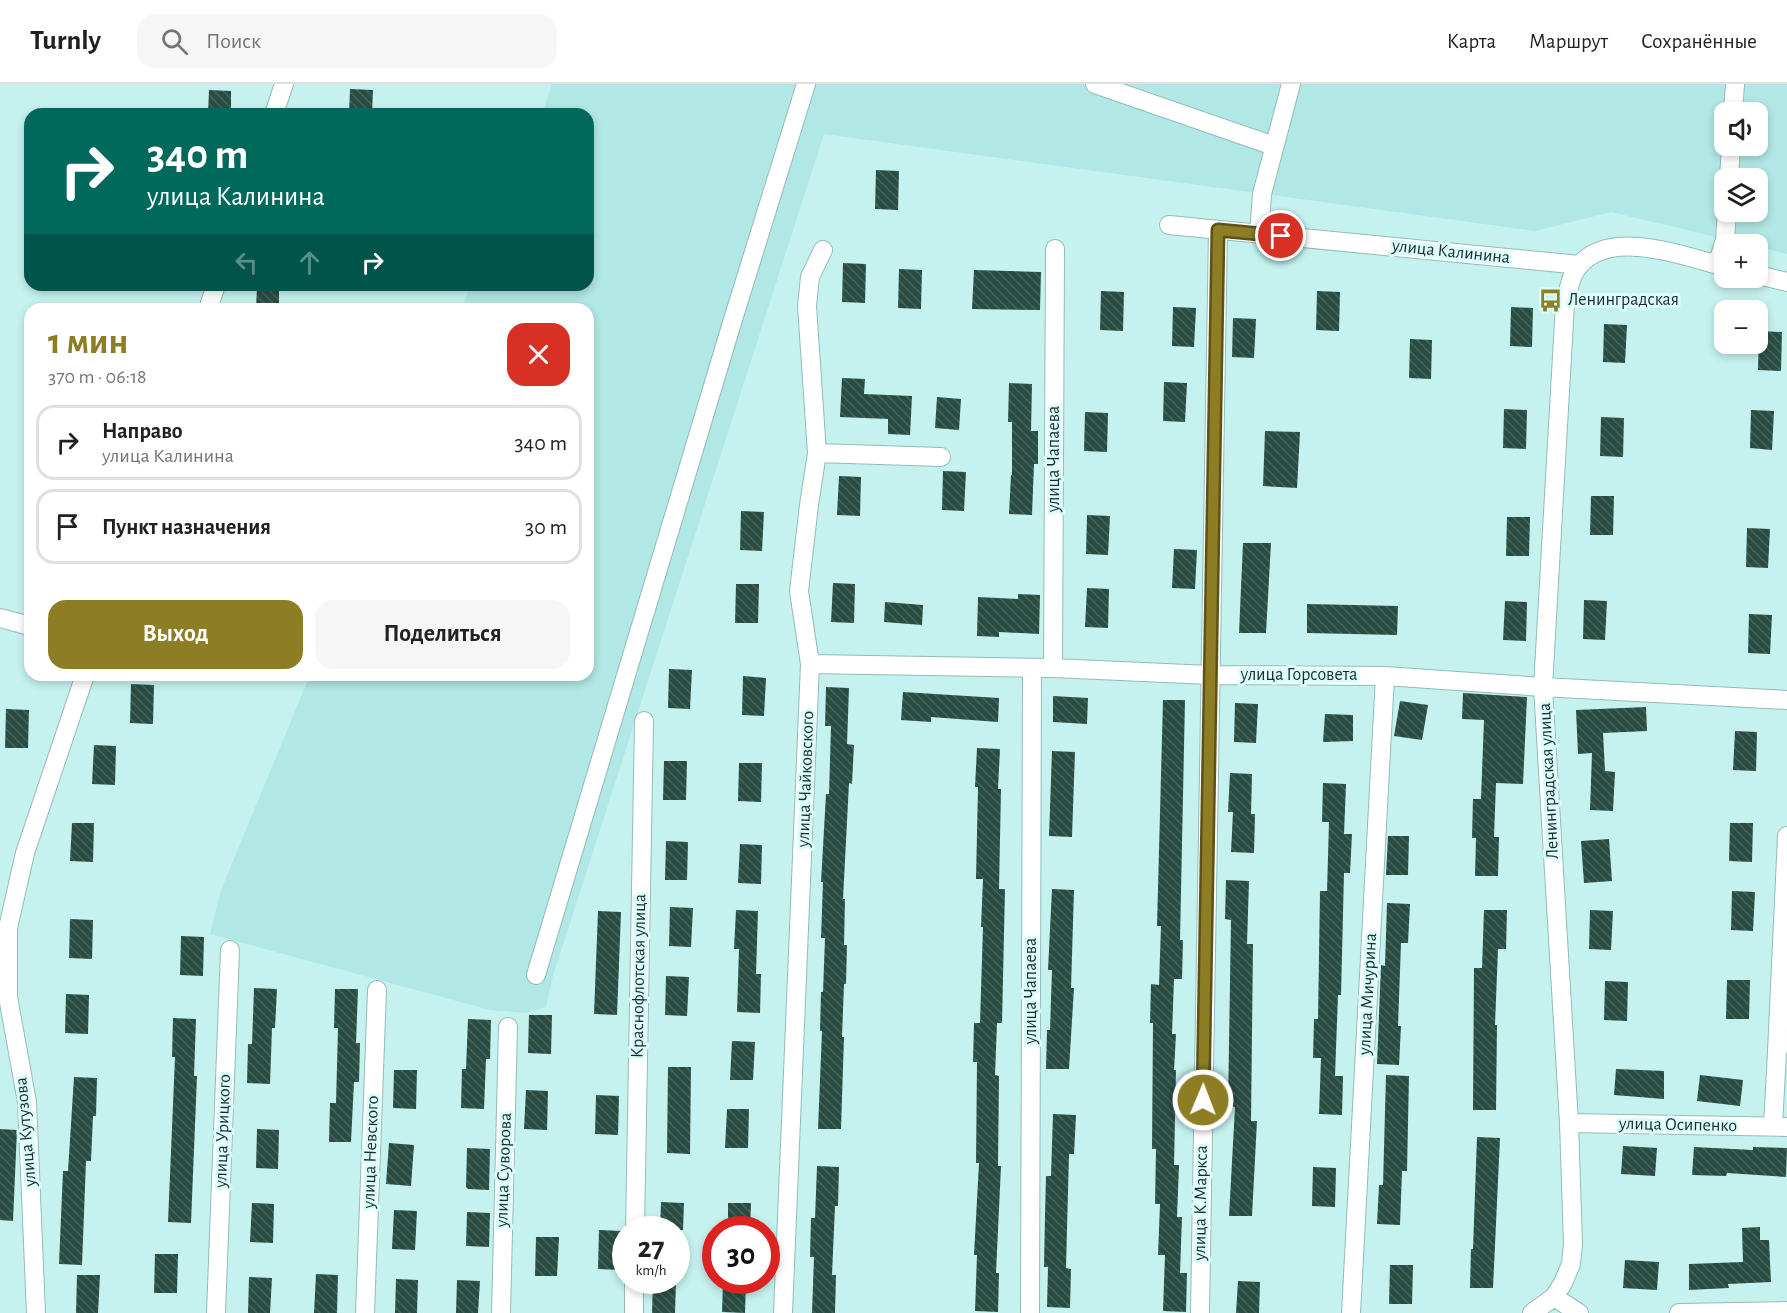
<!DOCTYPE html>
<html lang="ru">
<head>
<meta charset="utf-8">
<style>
  body { margin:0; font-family:"Alegreya Sans",sans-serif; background:#f6f6f6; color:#202124; height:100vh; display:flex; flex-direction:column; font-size:22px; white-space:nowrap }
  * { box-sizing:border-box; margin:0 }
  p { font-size:20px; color:#757577 }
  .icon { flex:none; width:33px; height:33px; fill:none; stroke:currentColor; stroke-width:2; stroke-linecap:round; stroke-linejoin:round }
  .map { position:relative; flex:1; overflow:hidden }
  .side { position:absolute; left:24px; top:219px; width:570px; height:378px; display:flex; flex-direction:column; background:#fff; border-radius:18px; box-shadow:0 3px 9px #0003 }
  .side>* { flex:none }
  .hud { position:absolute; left:24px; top:24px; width:570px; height:183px; border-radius:18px; box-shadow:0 3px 9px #0003; background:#00695c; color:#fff; overflow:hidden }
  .fabs { position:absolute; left:1714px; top:18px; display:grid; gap:12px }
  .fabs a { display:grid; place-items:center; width:54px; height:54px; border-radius:12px; background:#fff; box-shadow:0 3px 9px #0003; font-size:30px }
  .speed { position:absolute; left:612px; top:1132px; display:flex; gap:12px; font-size:30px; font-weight:700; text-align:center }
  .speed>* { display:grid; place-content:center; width:78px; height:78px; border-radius:50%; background:#fff; box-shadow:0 3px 9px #0003; line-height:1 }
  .speed small { font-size:15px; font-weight:400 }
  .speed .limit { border:9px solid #d22; background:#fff; color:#111 }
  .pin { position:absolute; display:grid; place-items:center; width:51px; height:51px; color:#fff; margin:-26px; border:3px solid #fff; border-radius:50%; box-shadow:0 2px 6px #0007 }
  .me { position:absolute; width:66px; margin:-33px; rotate:1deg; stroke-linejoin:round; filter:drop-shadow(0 0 4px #0008) }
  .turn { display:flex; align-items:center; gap:21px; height:126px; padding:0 24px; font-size:27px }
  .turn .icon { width:78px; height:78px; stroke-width:2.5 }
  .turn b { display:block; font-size:42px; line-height:51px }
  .lanes { display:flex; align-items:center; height:57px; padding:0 24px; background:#0003; justify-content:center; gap:30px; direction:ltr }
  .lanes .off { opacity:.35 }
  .round { display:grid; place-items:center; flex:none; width:63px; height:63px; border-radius:18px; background:#f6f6f6 }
  .headline { display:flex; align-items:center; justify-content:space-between; height:102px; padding:0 24px }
  h1 { font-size:36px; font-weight:700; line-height:45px; color:#8d7e25 }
  .primary-button { display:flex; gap:12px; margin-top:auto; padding:12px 24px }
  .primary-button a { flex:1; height:69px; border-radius:18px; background:#8d7e25; color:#fff; font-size:24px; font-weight:700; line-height:69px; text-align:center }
  .primary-button a+a { background:#f6f6f6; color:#202124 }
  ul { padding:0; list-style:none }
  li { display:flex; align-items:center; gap:18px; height:75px; margin:0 12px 9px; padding:0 12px; border:3px solid #e0e0e0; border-radius:18px }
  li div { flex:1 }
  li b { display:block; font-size:22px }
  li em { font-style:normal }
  header { display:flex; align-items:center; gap:36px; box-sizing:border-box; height:84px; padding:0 30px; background:#fff; border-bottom:2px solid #e0e0e0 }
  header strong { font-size:28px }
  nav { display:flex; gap:33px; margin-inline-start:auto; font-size:21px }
  .search { width:420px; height:54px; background:#f6f6f6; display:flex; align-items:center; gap:15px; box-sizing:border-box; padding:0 21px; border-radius:18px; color:#757577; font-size:22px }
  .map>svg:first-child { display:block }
  .built { fill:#b1e7e4; fill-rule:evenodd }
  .building { fill:url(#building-back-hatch) }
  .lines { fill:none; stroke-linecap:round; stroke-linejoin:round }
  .minor-casing { stroke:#91bcba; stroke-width:20 }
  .minor { stroke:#fff; stroke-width:18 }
  .route-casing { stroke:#5c5218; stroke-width:15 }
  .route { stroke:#8d7e25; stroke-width:10 }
  .labels { text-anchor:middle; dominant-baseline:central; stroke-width:6; stroke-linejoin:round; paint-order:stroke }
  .street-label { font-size:18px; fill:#1b2c2b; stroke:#dafdfb }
  .poi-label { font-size:18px; fill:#1b2c2b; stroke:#dafdfb; text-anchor:start }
</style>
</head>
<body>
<header>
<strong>Turnly</strong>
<div class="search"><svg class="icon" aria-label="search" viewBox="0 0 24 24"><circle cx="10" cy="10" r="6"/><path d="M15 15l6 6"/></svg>Поиск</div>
<nav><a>Карта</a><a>Маршрут</a><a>Сохранённые</a></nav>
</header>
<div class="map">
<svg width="1787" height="1229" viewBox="0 0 1787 1229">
  <defs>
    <pattern id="building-back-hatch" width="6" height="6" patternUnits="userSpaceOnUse" patternTransform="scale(1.5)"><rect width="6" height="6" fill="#2a4d43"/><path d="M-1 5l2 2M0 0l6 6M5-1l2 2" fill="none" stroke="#47645c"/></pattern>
  </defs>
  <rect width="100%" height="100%" fill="#c5f2ef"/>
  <path class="built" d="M552,0H1787V170L1758,163V160H1746L1611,128L1535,147L824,50L552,895L546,923L525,929L490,926L210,850L221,806L310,591H588V225H461L471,201H588V30H542ZM1725,28H1758V62H1725ZM1725,94H1758V128H1725Z"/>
  <path class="building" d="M350,5L373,6L372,30H349Z
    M209,6L231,7V30H208Z
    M876,86L899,87L898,126L875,125Z
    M843,179L866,180L865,219L842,218Z
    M899,185L922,186L921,225L898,224Z
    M974,186L1041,188L1040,226L972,225Z
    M257,202L279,203V225H256Z
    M1101,207L1124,208L1123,247L1100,246Z
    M1317,207L1340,208L1339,247L1316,246Z
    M1173,223L1196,224L1194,263L1172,262Z
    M1511,223L1533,224L1532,263L1510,262Z
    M1233,234L1256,235L1254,274L1232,273Z
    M1604,240L1627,241L1625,279L1603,278Z
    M1759,247L1782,248L1781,287L1758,286Z
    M1410,255L1432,256L1431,295L1409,294Z
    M842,294L865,295L864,310L912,312L910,351L888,350V335L840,333Z
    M1164,298L1187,299L1185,338L1163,337Z
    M1009,299L1032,300L1031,347H1038V380H1034L1032,431L1009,430L1011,391H1012V338H1008Z
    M937,313L961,315L959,346L935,344Z
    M1504,325L1527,326L1526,365L1503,364Z
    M1751,326L1774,327L1772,366L1750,364Z
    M1085,328L1108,329L1107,368L1084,367Z
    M1601,333L1624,334L1623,373L1600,372Z
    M1265,347L1300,348L1297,404L1263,402Z
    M943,387L966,388L964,427L942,426Z
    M839,392L861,393L860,432L837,431Z
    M1591,412H1614L1613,451H1590Z
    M741,427L764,428L762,467L740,466Z
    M1087,431L1110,432L1108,471L1086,470Z
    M1507,433H1530L1529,472H1506Z
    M1747,444L1770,445L1768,484L1746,483Z
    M1243,459H1271L1266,549H1239Z
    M1174,465L1197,466L1195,505L1172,504Z
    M833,499L855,500L854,539L831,538Z
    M736,500H759L758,539H735Z
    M1087,504L1109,505L1108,544L1085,543Z
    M1018,510L1040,511L1039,550L999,548V553L977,552L978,513L1018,515Z
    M1584,516L1607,517L1605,556L1583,555Z
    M1505,517L1527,518L1526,557L1503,556Z
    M885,518L923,521L922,541L884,538Z
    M1307,520L1398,522L1397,551L1307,549Z
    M1749,530L1772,531L1770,570L1748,569Z
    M669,585L692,586L690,625L668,624Z
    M743,592L766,594L764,632L742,631Z
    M131,600L154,601L153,640L130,639Z
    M826,603L849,604L847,660L854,661L852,700L849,699L843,815H845L844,861H847L846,900H844L842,953H844L841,1045H818L822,947H820L821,908H823L825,854H821L823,798H821L826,710H829L831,642H825Z
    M903,608L999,614L998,638L931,633V638L901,636Z
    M1463,609L1527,613L1523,700L1496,699L1494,753H1499L1498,792H1475L1476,754H1472L1473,715H1481L1484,636L1462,635Z
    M1053,612L1088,614L1087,640L1053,638Z
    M1163,616H1185L1180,856H1183L1182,895H1174L1172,950H1176L1174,986H1176L1174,1081H1179L1177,1133H1182L1180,1189H1187L1186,1228L1163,1227L1165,1171H1158L1160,1120H1155L1156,1065H1152L1153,939H1150L1151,900L1159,901L1161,842H1157Z
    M1400,617L1428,621L1422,656L1394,652Z
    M1235,619L1258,620L1256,659L1234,658Z
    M1646,623L1647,647L1603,649L1605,687L1615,688L1613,727L1590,726L1592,669L1578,670L1576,626Z
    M6,625L29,626L28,664H5Z
    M1325,630L1353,631V657L1323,658Z
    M1735,647L1757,648L1756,687L1733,686Z
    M94,661L116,662L115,701L92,700Z
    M977,664L1000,665L998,705H1001L999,805H1005L1002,939H997L995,991L999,992L998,1082H1001L996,1189H999L998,1228L975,1227L977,1171H974L979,1079H976L977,978H973L974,939H980L983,843H981L983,795H976L978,703H975Z
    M1052,667L1075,668L1072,753L1049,752Z
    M664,677H687L686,716H663Z
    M739,679H762L761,718L738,717Z
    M1230,689L1252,690L1251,730H1255L1254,769L1231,768L1233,728H1228Z
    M1323,699L1346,700L1344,750H1352L1350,789H1344L1341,911H1338L1335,992H1343L1342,1031L1319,1030L1321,974H1313L1314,935H1318L1320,807H1327L1329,738H1322Z
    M72,739H94L93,778L70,777Z
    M1730,739H1753L1752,778L1729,777Z
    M1388,752H1409L1408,791H1386Z
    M1609,755L1612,797L1584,799L1581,757Z
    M666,757L688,758L687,796H665Z
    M740,760L762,761L761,800L738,799Z
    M1226,796L1249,797L1247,860H1253L1251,1037H1257L1252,1132H1229L1235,1023L1228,1022L1231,836L1225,835Z
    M1052,805L1074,806L1071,904H1074L1069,985H1046L1047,946H1050L1052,886H1048Z
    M1732,807L1755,808L1753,847L1731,846Z
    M1387,819L1410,820L1408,859H1401L1398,942H1401L1399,981L1377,980L1381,881L1385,882Z
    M670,823L693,824L691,863L669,862Z
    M736,826L758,827L756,890H761L760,929L737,928L739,865H734Z
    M1484,826H1507L1506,865H1498L1495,941H1497L1496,1026H1473L1474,884H1482Z
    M1590,826L1613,827L1611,866L1589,865Z
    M598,827L621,828L617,931L594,930Z
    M70,835L93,836L92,875L69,874Z
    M181,852L204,853L203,892L180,891Z
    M666,892L689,893L687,932L665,931Z
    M1727,896H1750L1749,935H1726Z
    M1605,897L1628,898L1627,937L1604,936Z
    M254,904L277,905L275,944H272L270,1000L247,999L248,960H252Z
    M335,905H358L356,959H360L359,998H354L351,1058H329L330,1019H336L338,944H334Z
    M66,910L89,911L88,950L65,949Z
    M529,931H552L551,970L528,969Z
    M173,934L196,935L194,992H197L191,1139L168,1138L175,973H172Z
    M468,935L491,936L490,975H486L484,1025L461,1024L462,985H466Z
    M732,957L755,958L753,996H730Z
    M668,983H691L690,1070L667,1069Z
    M1616,985L1664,987V1015L1614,1011Z
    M394,986H417L416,1025L393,1024Z
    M1386,991L1409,992L1407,1087H1402L1400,1141L1377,1140L1379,1101H1383Z
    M1700,991L1743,996L1740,1022L1697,1017Z
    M74,993L97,994L96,1032H93L91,1077H86L82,1181L59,1180L63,1087H68Z
    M526,1006L548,1007L547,1046L524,1045Z
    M596,1011L619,1012L618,1051L595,1050Z
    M727,1025H749L748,1064H725Z
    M1053,1030L1076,1031L1074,1070H1069L1067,1145L1066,1184L1071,1185L1070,1224L1047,1223L1048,1183H1044L1045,1131L1046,1092H1051Z
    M0,1045L17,1046L13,1137L0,1136Z
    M257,1045L279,1046L278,1085L256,1084Z
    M1477,1053L1500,1054L1493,1204H1470L1471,1165H1473Z
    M389,1059L414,1061L411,1102L386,1100Z
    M1623,1062L1657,1064L1655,1092L1621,1090Z
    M1694,1063L1753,1066V1063L1787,1064L1786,1093L1727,1089L1726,1092L1692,1091Z
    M467,1064L490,1065L489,1106L468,1105L466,1103Z
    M817,1082L839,1083L838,1122H835L832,1191H836L835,1229H812L814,1173H810L811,1134H815Z
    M1313,1083L1336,1084L1335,1123L1312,1122Z
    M661,1118L684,1119L683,1146H660Z
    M252,1119L274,1120L273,1159L250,1158Z
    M728,1119H751L750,1146H728Z
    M394,1126L417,1127L415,1166L392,1165Z
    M467,1128L490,1129L489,1163L466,1162Z
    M1760,1143V1156H1769L1771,1198L1728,1200L1729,1204L1689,1206V1180L1743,1178L1742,1144Z
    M599,1146L622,1147L621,1186L598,1185Z
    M536,1153H559L557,1192H535Z
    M155,1170H178L177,1209H154Z
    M1625,1176L1659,1178L1657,1206L1623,1204Z
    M1390,1181H1413L1412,1220H1389Z
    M316,1190L338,1191L337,1229H314Z
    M77,1191H100L98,1229H76Z
    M249,1193L272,1194L270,1229H248Z
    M396,1195L418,1196L417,1229H395Z
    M457,1196L480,1197L478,1229H456Z
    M653,1197H676L675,1229H652Z
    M723,1197H746L745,1229L722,1228Z
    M1238,1197L1260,1198L1259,1229H1236Z"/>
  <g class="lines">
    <defs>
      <path id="minor" d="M1095,0L1274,62
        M1733,28L1735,0
        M274,30L284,0
        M1729,94L1731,62
        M1169,141L1580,181
        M1259,150L1262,110L1291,0
        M1717,181L1725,156L1727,128
        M1758,191L1787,198
        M208,225L216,201
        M817,369L941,373
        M0,534L30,542
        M810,580L1053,584L1210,591L1385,592L1543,603L1787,616
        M1053,584L1055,165
        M536,891L731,242L806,0
        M1777,968L1787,752
        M1569,1039L1787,1043
        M1773,1042L1777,968L1782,956
        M635,1146L644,637
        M1554,1213L1579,1229
        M36,1229L27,1018L8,913V844L25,769L85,591
        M216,1229L230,866
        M365,1229L377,906
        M501,1229L508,943
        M634,1229V1197
        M783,1229L810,580L799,507L809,421L817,369L807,222L810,193L823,166
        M1030,1229L1032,585
        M1200,1229L1218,146
        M1351,1229L1385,592
        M1532,1229L1554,1213L1563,1199L1571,1180L1573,1160L1569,1039L1543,603L1565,220C1568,210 1569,199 1574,189C1602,140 1683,172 1725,183
        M1679,1229L1787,1227"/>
    </defs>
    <use href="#minor" class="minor-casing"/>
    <use href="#minor" class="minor"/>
  </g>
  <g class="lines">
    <defs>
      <path id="route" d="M1203,1016L1218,146L1281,152"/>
    </defs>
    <use href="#route" class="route-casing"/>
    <use href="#route" class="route"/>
  </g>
  <defs>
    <symbol id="bus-bare" viewBox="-9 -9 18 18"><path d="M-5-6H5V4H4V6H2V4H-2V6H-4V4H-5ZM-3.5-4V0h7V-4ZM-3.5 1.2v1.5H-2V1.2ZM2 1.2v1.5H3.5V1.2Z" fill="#8d7e25" stroke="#dafdfb" stroke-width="2.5" paint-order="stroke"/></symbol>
  </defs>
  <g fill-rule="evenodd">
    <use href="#bus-bare" x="1534" y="200" width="33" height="33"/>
  </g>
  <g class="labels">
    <g class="street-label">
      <text transform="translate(1451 168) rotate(6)">улица Калинина</text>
      <text transform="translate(1054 375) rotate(-90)">улица Чапаева</text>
      <text x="1299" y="591">улица Горсовета</text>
      <text transform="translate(806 695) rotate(-88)">улица Чайковского</text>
      <text transform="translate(1549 697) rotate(-93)">Ленинградская улица</text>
      <text transform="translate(639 892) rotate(-89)">Краснофлотская улица</text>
      <text transform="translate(1031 907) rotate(-90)">улица Чапаева</text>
      <text transform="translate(1368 910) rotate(-87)">улица Мичурина</text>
      <text transform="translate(1678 1041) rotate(1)">улица Осипенко</text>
      <text transform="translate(223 1047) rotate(-88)">улица Урицкого</text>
      <text transform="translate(26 1048) rotate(-95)">улица Кутузова</text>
      <text transform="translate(371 1068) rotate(-88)">улица Невского</text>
      <text transform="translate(504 1086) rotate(-88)">улица Суворова</text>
      <text transform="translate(1201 1119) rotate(-89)">улица К.Маркса</text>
    </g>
    <g class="poi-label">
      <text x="1568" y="216">Ленинградская</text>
    </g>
  </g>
</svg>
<div class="fabs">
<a><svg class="icon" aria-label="sound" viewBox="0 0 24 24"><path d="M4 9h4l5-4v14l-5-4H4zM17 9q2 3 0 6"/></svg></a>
<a><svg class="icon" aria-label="layers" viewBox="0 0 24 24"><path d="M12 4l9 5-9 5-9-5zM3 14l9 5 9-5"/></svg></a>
<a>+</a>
<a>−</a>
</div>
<div class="speed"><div>27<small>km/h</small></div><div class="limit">30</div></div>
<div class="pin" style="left:1281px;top:152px;background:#d93025"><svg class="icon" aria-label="arrive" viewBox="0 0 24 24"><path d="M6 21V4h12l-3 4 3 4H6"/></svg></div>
<svg class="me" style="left:1203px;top:1016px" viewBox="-20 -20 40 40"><circle r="17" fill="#8d7e25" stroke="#fff" stroke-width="3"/><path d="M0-11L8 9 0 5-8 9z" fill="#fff"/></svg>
<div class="hud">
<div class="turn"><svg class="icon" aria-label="right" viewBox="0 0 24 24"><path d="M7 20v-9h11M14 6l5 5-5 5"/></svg><div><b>340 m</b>улица Калинина</div></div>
<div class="lanes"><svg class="icon off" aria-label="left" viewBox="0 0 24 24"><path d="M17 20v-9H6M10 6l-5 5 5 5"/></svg><svg class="icon off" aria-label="ahead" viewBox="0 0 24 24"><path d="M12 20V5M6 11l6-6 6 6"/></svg><svg class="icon" aria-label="right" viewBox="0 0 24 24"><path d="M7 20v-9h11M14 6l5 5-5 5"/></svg></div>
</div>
<section class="side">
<div class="headline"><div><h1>1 мин</h1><p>370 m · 06:18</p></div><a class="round" style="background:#d93025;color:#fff"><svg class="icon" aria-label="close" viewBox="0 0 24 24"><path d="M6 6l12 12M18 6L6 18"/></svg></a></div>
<ul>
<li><svg class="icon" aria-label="right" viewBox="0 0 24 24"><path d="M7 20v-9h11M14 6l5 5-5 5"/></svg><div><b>Направо</b><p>улица Калинина</p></div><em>340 m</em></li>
<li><svg class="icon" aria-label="arrive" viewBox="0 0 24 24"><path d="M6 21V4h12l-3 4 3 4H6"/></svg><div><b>Пункт назначения</b></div><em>30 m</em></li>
</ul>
<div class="primary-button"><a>Выход</a><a>Поделиться</a></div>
</section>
</div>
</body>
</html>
